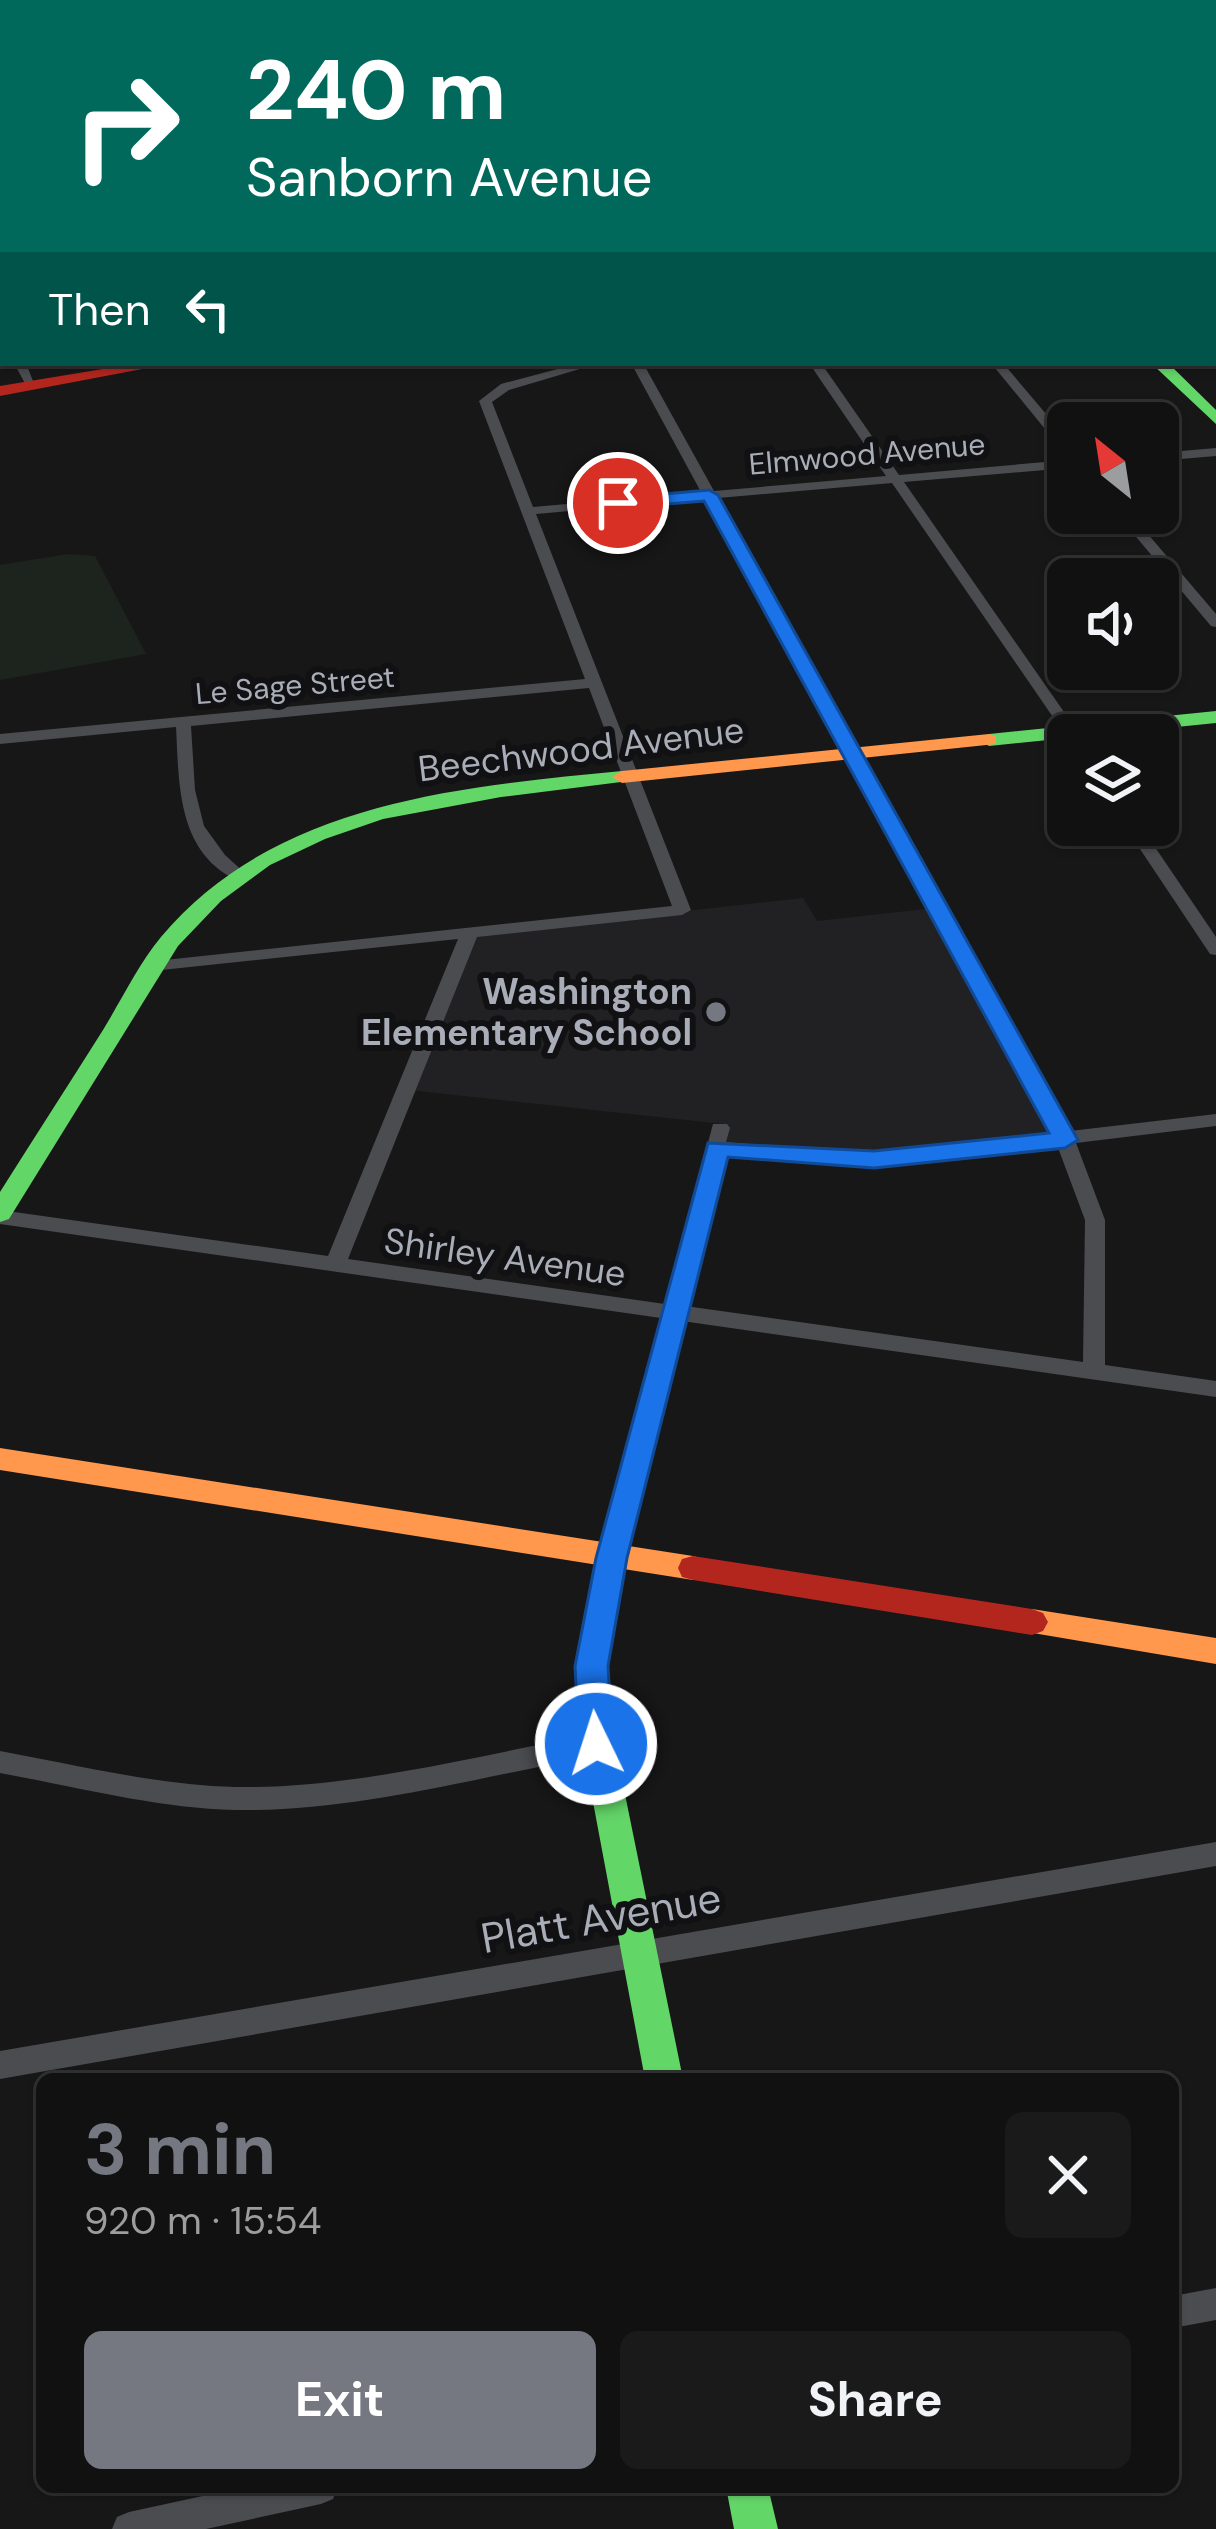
<!DOCTYPE html>
<html lang="en">
<head>
<meta charset="utf-8">
<style>
  body { margin:0; font-family:"DM Sans",sans-serif; background:#1a1a1a; color:#f1f3f6; height:100vh; display:flex; flex-direction:column; font-size:45px; white-space:nowrap }
  * { box-sizing:border-box; margin:0 }
  p { font-size:39px; color:#9c9d9f }
  .icon { flex:none; width:66px; height:66px; fill:none; stroke:currentColor; stroke-width:2; stroke-linecap:round; stroke-linejoin:round }
  .map { position:relative; flex:1; overflow:hidden }
  .sheet { position:absolute; left:36px; top:2073px; width:1143px; height:420px; display:flex; flex-direction:column; background:#111; border-radius:18px; box-shadow:0 3px 9px #0004,0 0 0 3px #303131 }
  .sheet>* { flex:none }
  .hud { position:absolute; left:0px; top:0px; width:1218px; height:366px; box-shadow:0 3px 9px #0004,0 0 0 3px #303131; background:#00695c; color:#fff; overflow:hidden }
  .needle { width:78px; rotate:330deg }
  .buttons { position:absolute; left:1047px; top:402px; display:grid; gap:24px }
  .buttons a { display:grid; place-items:center; width:132px; height:132px; border-radius:18px; background:#111; box-shadow:0 3px 9px #0004,0 0 0 3px #303131; font-size:60px }
  .pin { position:absolute; display:grid; place-items:center; width:102px; height:102px; color:#fff; margin:-51px; border:6px solid #fff; border-radius:50%; box-shadow:0 3px 12px #0007 }
  .me { position:absolute; width:132px; margin:-66px; rotate:356deg; stroke-linejoin:round; filter:drop-shadow(0 0 9px #0008) }
  .turn { display:flex; align-items:center; gap:42px; height:252px; padding:0 48px; font-size:54px }
  .turn .icon { width:156px; height:156px; stroke-width:2.5 }
  .turn b { display:block; font-size:84px; line-height:102px }
  .then { display:flex; align-items:center; height:114px; padding:0 48px; background:#0003; gap:24px; font-size:45px }
  .round { display:grid; place-items:center; flex:none; width:126px; height:126px; border-radius:18px; background:#1a1a1a }
  .overview { display:flex; align-items:center; justify-content:space-between; height:204px; padding:0 48px }
  h1 { font-size:72px; font-weight:700; line-height:90px; color:#757880 }
  .button { display:flex; gap:24px; margin-top:auto; padding:24px 48px }
  .button a { flex:1; height:138px; border-radius:18px; background:#757880; color:#fff; font-size:48px; font-weight:700; line-height:138px; text-align:center }
  .button a+a { background:#1a1a1a; color:#f1f3f6 }
  .map>svg:first-child { display:block }
  .built { fill:#212123 }
  .green { fill:#1d241e }
  .lines { fill:none; stroke-linecap:round; stroke-linejoin:round }
  .street { fill:#4b4c50; fill-rule:evenodd }
  .fast { fill:#63d668; fill-rule:evenodd }
  .slow { fill:#ff974d; fill-rule:evenodd }
  .jam { fill:#b3261e; fill-rule:evenodd }
  .route { fill:#1a73e8; stroke:#114b97; stroke-width:3 }
  .poi-dot { fill:#757880; stroke:#111113; stroke-width:4.5 }
  .labels { text-anchor:middle; dominant-baseline:central; stroke-width:12; stroke-linejoin:round; paint-order:stroke }
  .far-street-label { font-size:30px; fill:#a8adb8; stroke:#111113 }
  .street-label { font-size:36px; fill:#a8adb8; stroke:#111113 }
  .poi-label { font-size:36px; font-weight:bold; fill:#a8adb8; stroke:#111113; text-anchor:end }
  .near-street-label { font-size:42px; fill:#a8adb8; stroke:#111113 }
</style>
</head>
<body>
<div class="map">
<svg width="1216" height="2529" viewBox="0 0 1216 2529">
  <rect width="100%" height="100%" fill="#171717"/>
  <path class="built" d="M803,898L817,921L934,908L1060,1138L901,1156L719,1147L723,1124L409,1090L472,935Z"/>
  <path class="green" d="M68,554L95,556L146,654L0,680V565Z"/>
  <g class="lines">
    <path class="street" d="M54,0H63L65,3H56Z
      M192,0H201L203,3H194Z
      M326,0H335L338,3H329Z
      M462,0H471L474,3H465Z
      M597,0H607L610,3H600Z
      M3,42V48L0,49V43Z
      M0,77L3,78V87L0,86Z
      M1216,81V87L1215,88V82Z
      M1215,245H1216V252H1215Z
      M0,257H3L0,264Z
      M0,331H3V341H0Z
      M14,363H26L36,389H28Z
      M580,363H600L509,390L492,402L533,507L701,492L631,363H643L714,491L886,476L809,363H821L899,475L1068,460V468L904,482L1080,735H1068V739L892,483L718,498L1070,1131L1216,1114V1126L1076,1143L1105,1220V1365L1216,1381V1397L682,1321L623,1558L619,1565L611,1567L603,1565L599,1558L661,1318L0,1224V1210L328,1256L458,939L152,971L146,970L143,966L146,962L672,906L589,688L191,726L195,790L204,826L225,855L248,876L239,881C177,854 179,784 176,727L0,744V734L585,679L479,401L501,384ZM706,499L1051,1133L875,1154L726,1142L730,1128L727,1124H713L665,1304L348,1259L477,937L682,915L691,910L536,514ZM1057,1145L1085,1220L1083,1362L685,1306L723,1155L875,1166Z
      M991,363H1003L1068,440V452L1063,451Z
      M1216,448V456L1158,461V453Z
      M1116,513H1130L1216,614V627L1211,626Z
      M1124,825H1140L1216,937V955L1210,954Z
      M596,1734L605,1737L609,1745L605,1753L596,1756C477,1777 356,1812 235,1810C156,1808 77,1787 0,1773V1751C77,1765 156,1785 235,1787C356,1789 477,1755 596,1734Z
      M1216,1842V1866L0,2079V2051Z
      M1216,2288V2320L1173,2328V2296Z
      M244,2487H338L333,2499L321,2504L206,2529H112L117,2517L129,2512Z"/>
    <path class="fast" d="M726,0H739L742,3H729Z
      M1216,14V21H1215V14Z
      M1215,101L1216,102V110L1215,109Z
      M0,157H3V165H0Z
      M1151,363H1168L1216,410V424Z
      M1216,711V723L989,746L979,740L989,734Z
      M622,771L629,773V781L501,797L383,819L325,839L270,865L221,901L178,946L9,1219L0,1222V1192C34,1138 69,1084 103,1030C122,999 138,965 161,937C274,802 459,787 622,771Z
      M611,1546L622,1550L626,1558L608,1666L607,1706L683,2079H645L575,1706L576,1666L596,1558L600,1550Z
      M726,2487H768L778,2529H734Z"/>
    <path class="slow" d="M1215,157H1216V165H1215Z
      M989,734L996,736V744L622,783L612,777L622,771Z
      M0,1448L693,1556L704,1559L708,1568L704,1577L693,1580L0,1470Z
      M1032,1609L1216,1638V1664L1021,1631L1016,1622L1021,1613Z"/>
    <path class="jam" d="M139,363H174L0,396V386Z
      M693,1556L1032,1609L1043,1613L1048,1622L1043,1631L1032,1635L693,1580L682,1577L678,1568L682,1559Z"/>
  </g>
  <path class="route" d="M709,490L718,495L1078,1140L1065,1148L874,1168L728,1157L627,1558L608,1666L613,1744L608,1754L596,1759L584,1754L579,1744L575,1666L596,1558L708,1143L874,1151L1049,1133L704,501L618,508L609,503L618,498Z"/>
  <circle class="poi-dot" cx="716" cy="1012" r="12"/>
  <g class="labels">
    <g class="far-street-label">
      <text transform="translate(867 454) rotate(-5)">Elmwood Avenue</text>
      <text transform="translate(295 685) rotate(-5)">Le Sage Street</text>
    </g>
    <g class="street-label">
      <text transform="translate(581 749) rotate(-7)">Beechwood Avenue</text>
      <text transform="translate(505 1257) rotate(8)">Shirley Avenue</text>
    </g>
    <g class="poi-label">
      <text x="692" y="991">Washington<tspan x="692" dy="41">Elementary School</tspan></text>
    </g>
    <g class="near-street-label">
      <text transform="translate(601 1918) rotate(-10)">Platt Avenue</text>
    </g>
  </g>
</svg>
<div class="buttons">
<a><svg class="needle" viewBox="-14 -14 28 28"><path d="M0-13l5 13h-10z" fill="#e53935"/><path d="M0 13l5-13h-10z" fill="#9c9d9f"/></svg></a>
<a><svg class="icon" aria-label="sound" viewBox="0 0 24 24"><path d="M4 9h4l5-4v14l-5-4H4zM17 9q2 3 0 6"/></svg></a>
<a><svg class="icon" aria-label="layers" viewBox="0 0 24 24"><path d="M12 4l9 5-9 5-9-5zM3 14l9 5 9-5"/></svg></a>
</div>
<div class="pin" style="left:618px;top:503px;background:#d93025"><svg class="icon" aria-label="arrive" viewBox="0 0 24 24"><path d="M6 21V4h12l-3 4 3 4H6"/></svg></div>
<svg class="me" style="left:596px;top:1744px" viewBox="-20 -20 40 40"><circle r="17" fill="#1a73e8" stroke="#fff" stroke-width="3"/><path d="M0-11L8 9 0 5-8 9z" fill="#fff"/></svg>
<div class="hud">
<div class="turn"><svg class="icon" aria-label="right" viewBox="0 0 24 24"><path d="M7 20v-9h11M14 6l5 5-5 5"/></svg><div><b>240 m</b>Sanborn Avenue</div></div>
<div class="then">Then<svg class="icon" aria-label="left" viewBox="0 0 24 24"><path d="M17 20v-9H6M10 6l-5 5 5 5"/></svg></div>
</div>
<section class="sheet">
<div class="overview"><div><h1>3 min</h1><p>920 m · 15:54</p></div><a class="round"><svg class="icon" aria-label="close" viewBox="0 0 24 24"><path d="M6 6l12 12M18 6L6 18"/></svg></a></div>
<div class="button"><a>Exit</a><a>Share</a></div>
</section>
</div>
</body>
</html>
